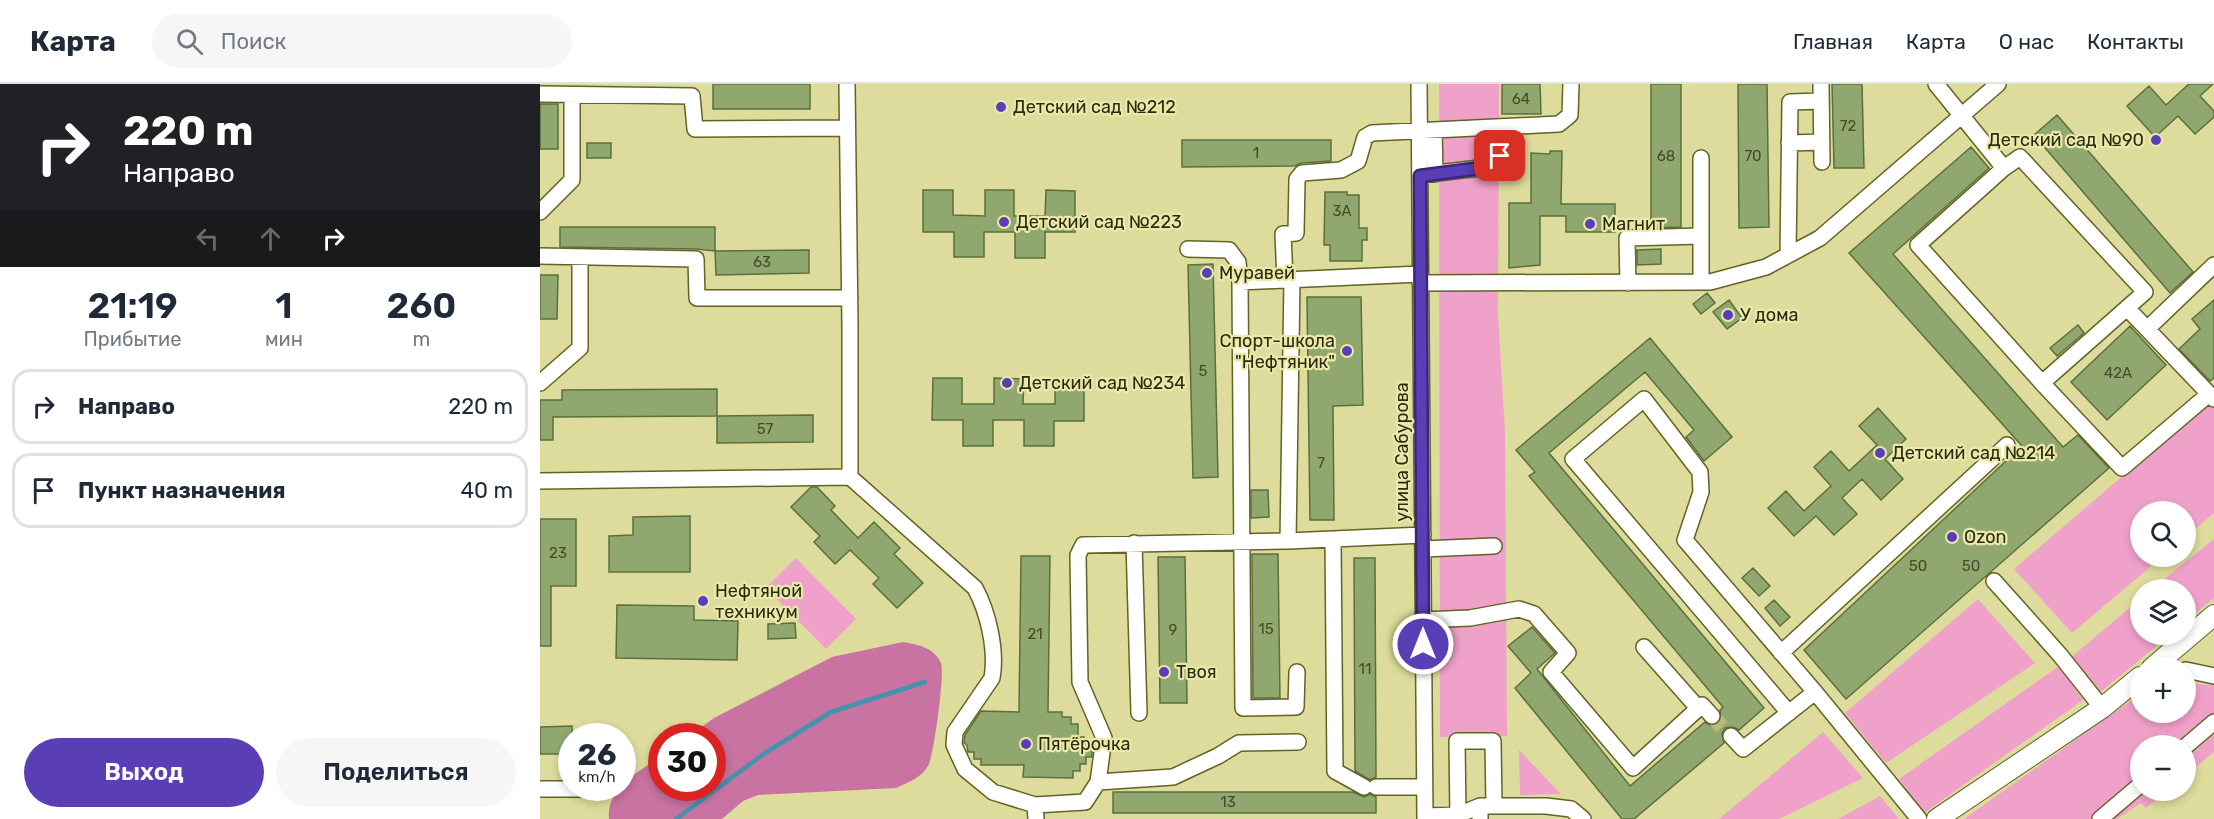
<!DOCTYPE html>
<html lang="ru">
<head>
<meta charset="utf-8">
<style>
  body { margin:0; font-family:Rubik,sans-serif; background:#f6f6f7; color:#1f2937; height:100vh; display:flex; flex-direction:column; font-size:22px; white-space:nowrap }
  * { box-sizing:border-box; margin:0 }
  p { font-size:20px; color:#747a83 }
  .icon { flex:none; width:33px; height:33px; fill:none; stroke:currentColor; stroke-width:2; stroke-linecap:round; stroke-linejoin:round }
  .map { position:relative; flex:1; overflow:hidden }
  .sheet { display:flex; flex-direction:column; background:#fff; width:540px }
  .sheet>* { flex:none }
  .hud { background:#202124; color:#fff; overflow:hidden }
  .controls { position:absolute; left:1590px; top:417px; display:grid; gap:12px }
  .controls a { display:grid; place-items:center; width:66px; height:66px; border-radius:50%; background:#fff; box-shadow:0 3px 9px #0003; font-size:30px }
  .speed { position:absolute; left:18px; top:639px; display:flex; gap:12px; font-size:30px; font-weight:700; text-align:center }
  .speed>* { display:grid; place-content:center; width:78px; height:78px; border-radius:50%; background:#fff; box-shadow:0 3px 9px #0003; line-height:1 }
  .speed small { font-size:15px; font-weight:400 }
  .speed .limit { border:9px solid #d22; background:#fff; color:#111 }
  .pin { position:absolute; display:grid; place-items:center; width:51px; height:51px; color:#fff; margin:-26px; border-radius:12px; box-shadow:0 3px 9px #0006 }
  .me { position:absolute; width:66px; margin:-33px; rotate:0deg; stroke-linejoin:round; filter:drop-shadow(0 0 4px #0008) }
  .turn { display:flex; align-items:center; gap:21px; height:126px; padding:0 24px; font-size:27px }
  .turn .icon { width:78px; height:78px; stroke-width:2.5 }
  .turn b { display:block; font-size:42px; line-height:51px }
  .lanes { display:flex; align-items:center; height:57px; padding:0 24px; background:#0003; justify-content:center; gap:30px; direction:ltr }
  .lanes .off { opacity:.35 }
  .eta { display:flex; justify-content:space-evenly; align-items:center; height:102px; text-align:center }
  .eta b { font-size:36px; font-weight:600; line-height:42px }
  .action { display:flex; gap:12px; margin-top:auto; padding:12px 24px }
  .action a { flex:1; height:69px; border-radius:36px; background:#593eb6; color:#fff; font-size:24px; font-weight:600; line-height:69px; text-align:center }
  .action a+a { background:#f6f6f7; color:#1f2937 }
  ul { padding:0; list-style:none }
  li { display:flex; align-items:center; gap:18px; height:75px; margin:0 12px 9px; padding:0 12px; border:3px solid #e0e1e3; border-radius:18px }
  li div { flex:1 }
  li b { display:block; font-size:22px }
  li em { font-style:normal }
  header { display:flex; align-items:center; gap:36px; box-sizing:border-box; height:84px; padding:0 30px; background:#fff; border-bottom:2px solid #e0e1e3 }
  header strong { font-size:28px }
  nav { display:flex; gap:33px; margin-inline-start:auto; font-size:21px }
  .search { width:420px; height:54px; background:#f6f6f7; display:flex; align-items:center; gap:15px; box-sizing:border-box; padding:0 21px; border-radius:33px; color:#747a83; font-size:22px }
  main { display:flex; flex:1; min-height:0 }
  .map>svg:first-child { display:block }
  .green { fill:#f0a1ca }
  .forest { fill:#c873a1 }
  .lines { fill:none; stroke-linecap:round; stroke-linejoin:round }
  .stream { stroke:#4293ab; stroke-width:4.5 }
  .building { fill:#90a870; stroke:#5a703a; stroke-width:1.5 }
  .minor-tunnel { stroke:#bab980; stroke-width:15; stroke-dasharray:15 8; stroke-linecap:butt }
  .minor-casing { stroke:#646224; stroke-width:18 }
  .major-casing { stroke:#646224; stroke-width:22 }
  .minor { stroke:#fff; stroke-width:15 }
  .major { stroke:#fff; stroke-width:20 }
  .route-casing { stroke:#3a2876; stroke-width:15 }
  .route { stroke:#593eb6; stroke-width:10 }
  .poi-dot { fill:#593eb6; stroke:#eae9a9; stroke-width:2 }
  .labels { text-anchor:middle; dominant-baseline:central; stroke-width:4.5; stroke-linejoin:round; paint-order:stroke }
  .number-label { font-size:15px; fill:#454a2a }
  .poi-label { font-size:18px; fill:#2c2b12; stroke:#eae9a9; text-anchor:start }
  .street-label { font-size:18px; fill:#2c2b12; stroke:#eae9a9 }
</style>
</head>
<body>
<header>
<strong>Карта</strong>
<div class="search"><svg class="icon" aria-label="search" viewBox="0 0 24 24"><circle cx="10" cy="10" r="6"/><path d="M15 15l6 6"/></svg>Поиск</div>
<nav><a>Главная</a><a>Карта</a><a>О нас</a><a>Контакты</a></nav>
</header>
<main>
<section class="sheet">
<div class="hud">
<div class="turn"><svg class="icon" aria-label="right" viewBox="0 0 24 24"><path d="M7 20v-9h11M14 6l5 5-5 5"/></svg><div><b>220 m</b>Направо</div></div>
<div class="lanes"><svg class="icon off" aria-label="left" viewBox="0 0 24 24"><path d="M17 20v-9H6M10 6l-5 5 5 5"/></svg><svg class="icon off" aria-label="ahead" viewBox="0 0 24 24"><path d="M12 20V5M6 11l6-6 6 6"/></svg><svg class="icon" aria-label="right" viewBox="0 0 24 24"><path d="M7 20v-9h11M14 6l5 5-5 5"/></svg></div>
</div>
<div class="eta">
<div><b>21:19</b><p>Прибытие</p></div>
<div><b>1</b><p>мин</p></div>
<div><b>260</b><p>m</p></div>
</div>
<ul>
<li><svg class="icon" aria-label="right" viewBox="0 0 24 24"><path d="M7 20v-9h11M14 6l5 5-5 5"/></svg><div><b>Направо</b></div><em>220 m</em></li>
<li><svg class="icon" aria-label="arrive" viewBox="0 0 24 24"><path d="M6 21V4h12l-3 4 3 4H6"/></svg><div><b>Пункт назначения</b></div><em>40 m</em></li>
</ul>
<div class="action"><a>Выход</a><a>Поделиться</a></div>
</section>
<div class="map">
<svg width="1674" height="735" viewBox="0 0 1674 735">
  <rect width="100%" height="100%" fill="#dddc9c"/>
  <path class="green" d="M899,0H959L958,231L965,348L967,652L900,653Z
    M1669,318L1674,323V429L1646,453V428H1600V472L1622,473L1532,549L1474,485Z
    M1674,455V514L1646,537V506L1612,505Z
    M256,474L316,535L286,565L226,504Z
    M1438,515L1495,579L1346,679L1305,629Z
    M1600,515V550L1630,551L1558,610L1529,575Z
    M1519,582L1543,616L1384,729L1359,695Z
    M1646,599L1674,601V668L1646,691V662H1600V706L1627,707L1606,724L1601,719L1577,735H1424L1600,610V628H1646Z
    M1283,648L1323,694L1239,735H1179Z
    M979,666L1021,710L980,711Z
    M1340,712L1359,735H1298Z"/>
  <path class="forest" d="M363,558C378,561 394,563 401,579C405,589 394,668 389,680C383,693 369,698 356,704L218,711L203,717L182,735H69C66,704 99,688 121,672L122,704H172V652H149L174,634L292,573Z"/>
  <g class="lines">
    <path class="stream" d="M136,735L225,669L291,628L385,598"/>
  </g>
  <path class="building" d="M173,0H270V25H173Z
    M962,0H1000L1001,30H962Z
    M1111,0H1141V143L1111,144Z
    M1198,0H1227L1229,143L1199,144Z
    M1292,0H1322L1324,84H1294Z
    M1649,0H1673L1660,12L1674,27V33L1655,50L1638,32L1615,53L1587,22L1609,2L1626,21Z
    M0,20H18V65H0Z
    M1517,31L1653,188L1630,209L1494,51Z
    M642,56H791V77L761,79L755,82L642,83Z
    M47,59H71V74H47Z
    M1431,63L1449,84L1353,170L1523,363L1538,351L1569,384L1306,615L1264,566L1482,362L1309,169Z
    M1010,67H1022L1021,120H1075V148H1026V132H1000V181L969,184V119H991V69L1010,70Z
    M383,106H413V131L445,132V106H474V132H505L506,106L535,107V148H505V174H475V148H444V173H414V148H383Z
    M785,108H807V111H819V144H827V156H822V177H790V161H784Z
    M20,143H175V167L156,165L20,163Z
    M1121,165V180L1097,181V166Z
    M269,166V189L176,191L175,167Z
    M673,180L678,393L653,394L648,181Z
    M0,191H18L17,235H0Z
    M1167,209L1175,219L1161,230L1153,220Z
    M767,213H821L823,321L793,322L794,436H770Z
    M1189,216L1202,234L1187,245L1173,228Z
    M1674,216V294L1670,297L1639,265L1660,245L1652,235Z
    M1538,241L1544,249L1517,272L1510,264Z
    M1590,242L1626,281L1567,336L1531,298Z
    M1110,254L1192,353L1164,377L1146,353L1154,346L1105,288L1009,369L1224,624L1199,646L1193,643L1185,644L1182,650L1184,659L1094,735H1082L975,604L991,589L968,562L992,543L1015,569L997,585L1090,702L1165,638L1170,641L1178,640L1181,634L1180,626L1183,623L989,392L995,388L976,366Z
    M393,294H422V320H454V294L484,295L483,320H515V295H544V337H514V362H484V336H453V362H423V336H392Z
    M177,305V332L13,333V356H0V316H22V306Z
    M1338,324L1366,355L1345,375L1363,395L1341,416L1322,395L1302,414L1317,430L1294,451L1276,432L1254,452L1228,424L1246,407L1264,427L1291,402L1274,383L1291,367L1309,387L1337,361L1319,342Z
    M273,331V358L177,359V332Z
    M271,403H277L295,422L291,426L318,454L334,438L360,464L354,470L383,499L357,524L333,500L339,494L310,466L295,480L274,458L280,452L251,423Z
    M711,406H728L729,433L711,434Z
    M150,432V488H69V452L93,451V433Z
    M0,435H36V502H11V562H0Z
    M712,470H738L740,614H713Z
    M481,472H510L508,628H522V633H531V640H538V653H544V660H552V673H546V680H540V687H533V694L483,693L484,681H441V675H434V668H428L427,661L424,659L425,651L441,627L479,628Z
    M618,473H645L647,619H620Z
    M814,474H835L836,693L830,696L815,687Z
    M1213,484L1230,502L1219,512L1202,494Z
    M1234,516L1250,533L1240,542L1225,524Z
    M77,521L154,522V536L198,537L197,576L76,574Z
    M255,539L256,554L228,555V540Z
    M32,642V670H0V643Z
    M573,708H813L824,713L830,710L836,713V729H573Z"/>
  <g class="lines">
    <path class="minor-tunnel" d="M1172,632L1191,652"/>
    <defs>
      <path id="minor" d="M307,0L310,243V393
        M879,0L885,735
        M1281,0L1282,78
        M1396,0L1464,84
        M0,10L152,12L155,45L307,44
        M894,46L895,90
        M1249,59L1282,58
        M880,91L948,83L960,72V43
        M0,128L32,96V11
        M648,165L689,166L698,178L700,198
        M1248,171L1250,18L1281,17
        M0,172L156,175L157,214H310
        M880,190L745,196L743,150L756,149L757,95L762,89L801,86L818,77L825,53L832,49L1019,40L1030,31L1031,0
        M745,196L700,198L703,624L756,623L757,588
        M1161,198V74
        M880,199L1161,198H1170L1226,183L1280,154L1458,0
        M1088,199L1087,154L1161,152
        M1587,224L1674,315
        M1607,245L1674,181
        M0,299L40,264V174
        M1502,299L1378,161L1464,84L1480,73L1605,208L1502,299L1582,384L1669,310
        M0,397L310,393L435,504C448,528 457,566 452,594L415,648L414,661L425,685L453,708L495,721L496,735
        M793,455L795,687L824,703
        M748,457L752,196
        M594,459L599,629
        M883,465L954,462
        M1454,497L1520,571L1562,624
        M883,536L930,534L979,525L994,530L1028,569L1011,588L1093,684L1162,621L1172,632
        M1104,563L1158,624
        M1241,569L1467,361
        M1646,586L1674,592
        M1249,629L1033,375L1104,315L1160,388L1161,408L1145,456L1275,608L1379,735
        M1191,652L1203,665L1275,608
        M1646,662L1674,638
        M558,698L633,693L678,672L699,659L758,658
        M836,703H884
        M0,705H59
        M495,721L545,718L558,698L564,654L540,598L538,471L543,461L748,457L883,451
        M885,732L918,731L940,722
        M918,735L917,657H953L954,722
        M940,735V722H1006L1031,725L1043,735
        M1560,735L1600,701"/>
      <path id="major" d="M1612,584L1674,531
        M1397,735L1562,624L1600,593"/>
    </defs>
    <use href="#minor" class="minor-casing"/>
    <use href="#major" class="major-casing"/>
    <use href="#minor" class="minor"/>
    <use href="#major" class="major"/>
  </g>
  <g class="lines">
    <defs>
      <path id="route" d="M883,560L880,92L948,83L960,72"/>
    </defs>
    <use href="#route" class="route-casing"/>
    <use href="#route" class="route"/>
  </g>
  <g class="poi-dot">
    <circle cx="461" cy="23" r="6"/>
    <circle cx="1616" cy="56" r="6"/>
    <circle cx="464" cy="138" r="6"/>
    <circle cx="1050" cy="140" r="6"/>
    <circle cx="667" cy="189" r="6"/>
    <circle cx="1188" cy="231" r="6"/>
    <circle cx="807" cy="267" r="6"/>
    <circle cx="467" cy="299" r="6"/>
    <circle cx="1340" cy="369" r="6"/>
    <circle cx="1412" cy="453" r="6"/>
    <circle cx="163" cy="517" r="6"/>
    <circle cx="624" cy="588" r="6"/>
    <circle cx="486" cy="660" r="6"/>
  </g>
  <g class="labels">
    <g class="number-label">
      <text x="981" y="15">64</text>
      <text x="1308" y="42">72</text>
      <text x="716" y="69">1</text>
      <text x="1126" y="72">68</text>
      <text x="1213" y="72">70</text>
      <text x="802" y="127">3А</text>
      <text x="222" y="178">63</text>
      <text x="663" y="287">5</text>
      <text x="1578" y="289">42А</text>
      <text x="225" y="345">57</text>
      <text x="781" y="379">7</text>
      <text x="18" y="469">23</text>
      <text x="1378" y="482">50</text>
      <text x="1431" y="482">50</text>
      <text x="726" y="545">15</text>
      <text x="633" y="546">9</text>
      <text x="495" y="550">21</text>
      <text x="825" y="585">11</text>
      <text x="688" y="718">13</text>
    </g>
    <g class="poi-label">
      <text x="473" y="23">Детский сад №212</text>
      <text x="1604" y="56" text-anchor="end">Детский сад №90</text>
      <text x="476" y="138">Детский сад №223</text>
      <text x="1062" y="140">Магнит</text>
      <text x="679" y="189">Муравей</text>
      <text x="1200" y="231">У дома</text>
      <text x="795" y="257" text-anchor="end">Спорт-школа<tspan x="795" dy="21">"Нефтяник"</tspan></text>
      <text x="479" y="299">Детский сад №234</text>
      <text x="1352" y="369">Детский сад №214</text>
      <text x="1424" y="453">Ozon</text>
      <text x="175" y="507">Нефтяной<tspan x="175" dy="21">техникум</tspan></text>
      <text x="636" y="588">Твоя</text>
      <text x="498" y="660">Пятёрочка</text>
    </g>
    <g class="street-label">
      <text transform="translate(862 368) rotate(-90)">улица Сабурова</text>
    </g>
  </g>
</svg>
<div class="controls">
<a><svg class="icon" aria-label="search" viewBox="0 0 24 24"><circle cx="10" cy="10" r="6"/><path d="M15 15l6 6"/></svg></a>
<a><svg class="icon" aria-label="layers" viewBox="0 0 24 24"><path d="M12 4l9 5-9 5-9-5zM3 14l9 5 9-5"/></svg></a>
<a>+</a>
<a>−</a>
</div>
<div class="speed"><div>26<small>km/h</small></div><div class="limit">30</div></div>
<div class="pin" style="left:960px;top:72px;background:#d93025"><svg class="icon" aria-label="arrive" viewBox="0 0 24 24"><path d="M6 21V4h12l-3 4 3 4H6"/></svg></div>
<svg class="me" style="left:883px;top:560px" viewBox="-20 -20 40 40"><circle r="17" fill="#593eb6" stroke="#fff" stroke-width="3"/><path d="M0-11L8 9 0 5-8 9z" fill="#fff"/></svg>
</div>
</main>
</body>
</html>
